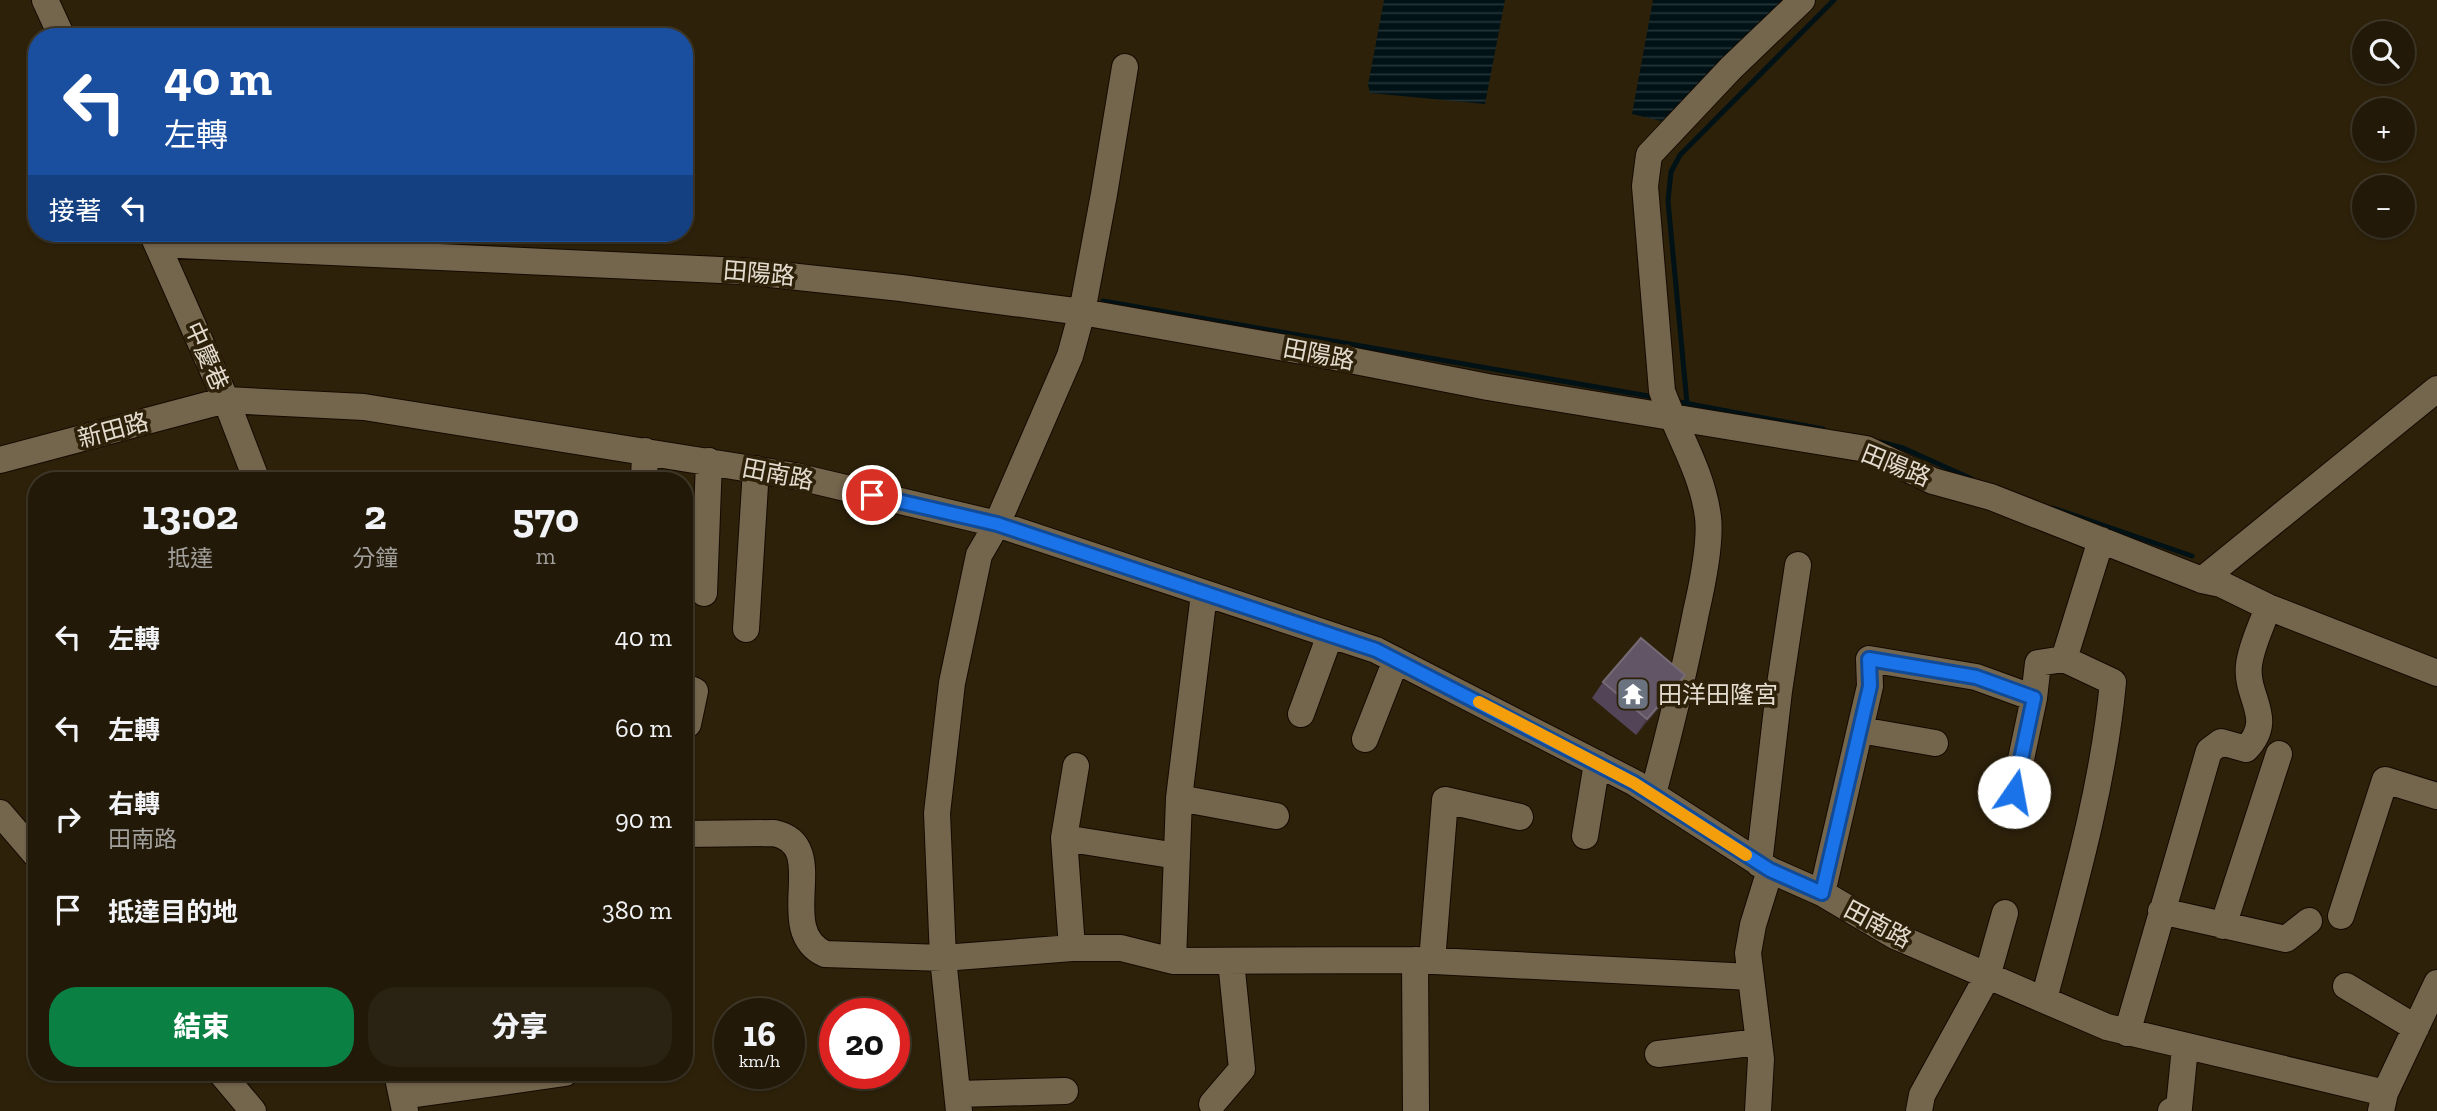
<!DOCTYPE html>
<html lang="zh-TW">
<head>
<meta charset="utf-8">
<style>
  body { margin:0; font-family:"Zilla Slab","Noto Sans TC",serif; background:#2a2212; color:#f1f3f6; height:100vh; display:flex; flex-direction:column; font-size:26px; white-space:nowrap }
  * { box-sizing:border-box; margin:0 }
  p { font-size:23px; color:#a2a09c }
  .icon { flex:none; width:38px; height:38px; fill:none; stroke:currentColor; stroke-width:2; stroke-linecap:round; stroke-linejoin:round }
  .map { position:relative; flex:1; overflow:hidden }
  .drawer { position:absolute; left:28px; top:472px; width:665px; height:609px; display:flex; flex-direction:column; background:#221908; border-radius:28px; box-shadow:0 2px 5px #0004,0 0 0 2px #3f3829 }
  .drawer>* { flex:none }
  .banner { position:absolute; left:28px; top:28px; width:665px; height:214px; border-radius:28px; box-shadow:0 2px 5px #0004,0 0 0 2px #3f3829; background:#1a4fa0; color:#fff; overflow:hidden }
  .fabs { position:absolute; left:2352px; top:21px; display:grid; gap:14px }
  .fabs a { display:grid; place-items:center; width:63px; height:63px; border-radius:50%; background:#221908; box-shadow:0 2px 5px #0004,0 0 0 2px #3f3829; font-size:35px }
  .speed { position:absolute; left:714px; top:998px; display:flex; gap:14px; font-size:35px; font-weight:700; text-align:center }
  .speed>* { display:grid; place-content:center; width:91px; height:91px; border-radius:50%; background:#221908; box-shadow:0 2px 5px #0004,0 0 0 2px #3f3829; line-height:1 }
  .speed small { font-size:18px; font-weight:400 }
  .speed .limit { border:10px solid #d22; background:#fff; color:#111 }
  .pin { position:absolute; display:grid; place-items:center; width:60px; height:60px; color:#fff; margin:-30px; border:4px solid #fff; border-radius:50%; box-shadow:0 2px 7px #0007 }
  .me { position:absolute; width:77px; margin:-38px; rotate:12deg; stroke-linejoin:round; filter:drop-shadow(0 0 5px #0008) }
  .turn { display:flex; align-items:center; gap:24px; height:147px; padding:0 21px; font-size:32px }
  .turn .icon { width:91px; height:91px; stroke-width:2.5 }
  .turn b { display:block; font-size:49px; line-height:60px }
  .then { display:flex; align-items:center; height:66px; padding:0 21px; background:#0003; gap:14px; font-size:26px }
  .eta { display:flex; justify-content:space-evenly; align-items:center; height:119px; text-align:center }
  .eta b { font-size:42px; font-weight:800; line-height:49px }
  .action { display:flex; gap:14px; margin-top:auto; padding:14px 21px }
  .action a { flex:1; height:80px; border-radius:28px; background:#0b8043; color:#fff; font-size:28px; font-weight:800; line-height:80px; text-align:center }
  .action a+a { background:#2a2212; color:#f1f3f6 }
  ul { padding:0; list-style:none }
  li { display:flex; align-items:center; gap:21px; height:91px; padding:0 21px }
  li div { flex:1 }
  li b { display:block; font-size:26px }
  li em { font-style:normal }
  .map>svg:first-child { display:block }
  .water { fill:url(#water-rules) }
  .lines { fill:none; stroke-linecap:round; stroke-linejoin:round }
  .stream { stroke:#001216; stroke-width:5 }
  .minor-casing { stroke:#150a00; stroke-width:28 }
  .minor { stroke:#74654d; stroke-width:26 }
  .wall { fill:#534458 }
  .shaded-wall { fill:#3d2f33 }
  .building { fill:#625565; stroke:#766a75; stroke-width:2 }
  .route-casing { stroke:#114b97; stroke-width:18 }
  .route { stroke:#1a73e8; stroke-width:12 }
  .slow { stroke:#f59e0b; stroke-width:12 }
  .labels { text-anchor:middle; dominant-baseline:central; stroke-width:7; stroke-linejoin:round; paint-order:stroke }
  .street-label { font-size:24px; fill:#e3dbce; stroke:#2d210a }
  .poi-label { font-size:24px; fill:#e3dbce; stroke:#2d210a; text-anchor:start }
</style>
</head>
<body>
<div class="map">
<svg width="2437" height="1111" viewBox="0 0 2437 1111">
  <defs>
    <pattern id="water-rules" width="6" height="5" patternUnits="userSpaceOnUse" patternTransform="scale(1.75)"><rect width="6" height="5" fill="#001216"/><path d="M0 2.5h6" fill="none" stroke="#253437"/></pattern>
  </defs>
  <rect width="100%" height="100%" fill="#2d210a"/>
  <path class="water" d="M1384,0H1505L1485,104L1370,93L1368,85Z
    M1653,0H1785L1671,113L1661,121L1632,114Z"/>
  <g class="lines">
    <path class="stream" d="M1103,301L1654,397
      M1674,401L1823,429
      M1687,403L1668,201L1671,172L1680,155L1834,0
      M1880,442L1903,448L1972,479
      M2053,508L2192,556"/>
    <defs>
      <path id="minor" d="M45,0L62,37
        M152,233L226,400L257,481
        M157,244L742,271L901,288L1082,312L1314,353L1488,387L1866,449L1933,481L1991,497L2202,580L2221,584L2268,607L2437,673
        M0,460L226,400L364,407L795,476L997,524L1376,650L1635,783L1770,870L1822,893L1895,936L2107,1027L2385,1093
        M644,481L645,451
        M2202,580L2437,389
        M704,593L709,461
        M746,629L756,469
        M684,686L695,691L688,724
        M1301,714L1330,635
        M1860,730L1935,743
        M1365,739L1396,660
        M2014,792L2034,698L2038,663L2064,659
        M1653,794C1669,734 1684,674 1696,612C1702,586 1711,542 1708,517C1702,471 1677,433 1662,391L1645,186L1649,155L1731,68L1802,0
        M1179,798L1276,816
        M0,813L37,856
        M684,834L774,833C833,845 772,929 825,954L943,958L1072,948H1121L1173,961L1415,960L1751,977
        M1585,836L1597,763
        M1064,838L1177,856
        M1759,864L1779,691L1798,565
        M1822,893L1870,686L1869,659L1976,677L2034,698
        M2161,911L2286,939L2309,921
        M2341,916L2385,780L2437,796
        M2223,926L2279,754
        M1072,948L1064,838L1076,766
        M1415,960L1416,1111
        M1173,961L1179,798L1204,594
        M1432,961L1445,800L1520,817
        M2346,986L2416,1028
        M2044,999C2072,894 2103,790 2113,682L2064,659L2101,540
        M2127,1033L2209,751L2221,742L2246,749C2276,718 2245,698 2249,665C2251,646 2262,625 2268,607
        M1658,1054L1759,1042
        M221,1073L253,1111
        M397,1073L405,1111
        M958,1094L1065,1091
        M402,1096L565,1073
        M1212,1104L1242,1069L1231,961
        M959,1111L943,958L937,813L952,683L979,555L997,524L1070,356L1082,312L1104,194L1125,67
        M1758,1111L1761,1059L1748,953L1753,925L1770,870
        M1919,1111L1922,1095L1987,977L2005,913
        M2171,1111L2179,1108L2185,1047
        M2381,1111L2385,1093L2437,983"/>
    </defs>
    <use href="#minor" class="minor-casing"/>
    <use href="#minor" class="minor"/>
  </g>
  <path class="wall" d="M1685,675L1674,690L1636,735L1592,698L1603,682Z"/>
  <path class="shaded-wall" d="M1685,675L1674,690L1636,735L1647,719Z"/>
  <path class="building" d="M1641,638L1685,675L1647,719L1603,682Z"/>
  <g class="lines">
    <defs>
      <path id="route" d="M872,495L997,524L1376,650L1634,783L1770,870L1822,893L1870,686L1869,659L1976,677L2034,698L2014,792"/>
    </defs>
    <use href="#route" class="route-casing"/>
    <use href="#route" class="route"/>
    <path class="slow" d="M1479,702L1634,783L1746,855"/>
  </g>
  <defs>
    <symbol id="temple-square" viewBox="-11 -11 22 22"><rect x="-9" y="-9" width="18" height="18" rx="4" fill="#6b7280" stroke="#2d210a"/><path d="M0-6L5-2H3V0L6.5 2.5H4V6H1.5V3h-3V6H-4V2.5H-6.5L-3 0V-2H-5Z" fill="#fff"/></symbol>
  </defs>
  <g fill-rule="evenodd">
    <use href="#temple-square" x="1614" y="675" width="38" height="38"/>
  </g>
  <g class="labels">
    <g class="street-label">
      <text transform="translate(759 273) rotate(5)">田陽路</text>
      <text transform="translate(1319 354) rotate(11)">田陽路</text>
      <text transform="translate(207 356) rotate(66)">中慶巷</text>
      <text transform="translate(113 430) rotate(-15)">新田路</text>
      <text transform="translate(1896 465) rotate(22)">田陽路</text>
      <text transform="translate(778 474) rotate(11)">田南路</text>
      <text transform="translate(1878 924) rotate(28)">田南路</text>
    </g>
    <g class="poi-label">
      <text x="1658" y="694">田洋田隆宮</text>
    </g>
  </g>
</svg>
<div class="fabs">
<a><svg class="icon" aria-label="search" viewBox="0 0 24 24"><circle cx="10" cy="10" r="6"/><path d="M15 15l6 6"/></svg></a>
<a>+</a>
<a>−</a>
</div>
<div class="speed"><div>16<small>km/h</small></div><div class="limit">20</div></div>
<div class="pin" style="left:872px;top:495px;background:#d93025"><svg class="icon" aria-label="arrive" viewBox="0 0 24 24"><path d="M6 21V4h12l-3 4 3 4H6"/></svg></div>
<svg class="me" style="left:2014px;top:792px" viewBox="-20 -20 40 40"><circle r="19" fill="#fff"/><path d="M0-13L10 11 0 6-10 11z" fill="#1a73e8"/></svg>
<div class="banner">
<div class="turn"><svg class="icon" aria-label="left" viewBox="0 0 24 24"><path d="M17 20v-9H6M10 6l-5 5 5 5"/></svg><div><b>40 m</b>左轉</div></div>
<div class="then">接著<svg class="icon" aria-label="left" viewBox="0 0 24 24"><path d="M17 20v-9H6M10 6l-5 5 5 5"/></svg></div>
</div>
<section class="drawer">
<div class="eta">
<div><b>13:02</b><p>抵達</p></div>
<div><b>2</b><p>分鐘</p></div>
<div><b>570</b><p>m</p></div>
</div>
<ul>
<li><svg class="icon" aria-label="left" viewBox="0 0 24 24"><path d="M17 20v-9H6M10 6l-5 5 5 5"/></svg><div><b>左轉</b></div><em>40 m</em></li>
<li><svg class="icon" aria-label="left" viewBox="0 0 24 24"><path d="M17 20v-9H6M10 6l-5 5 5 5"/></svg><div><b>左轉</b></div><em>60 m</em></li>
<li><svg class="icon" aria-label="right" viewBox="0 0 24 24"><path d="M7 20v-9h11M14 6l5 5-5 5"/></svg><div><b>右轉</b><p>田南路</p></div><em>90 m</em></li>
<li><svg class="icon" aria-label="arrive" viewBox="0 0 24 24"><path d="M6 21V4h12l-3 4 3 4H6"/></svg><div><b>抵達目的地</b></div><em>380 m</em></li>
</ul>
<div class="action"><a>結束</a><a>分享</a></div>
</section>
</div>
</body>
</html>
